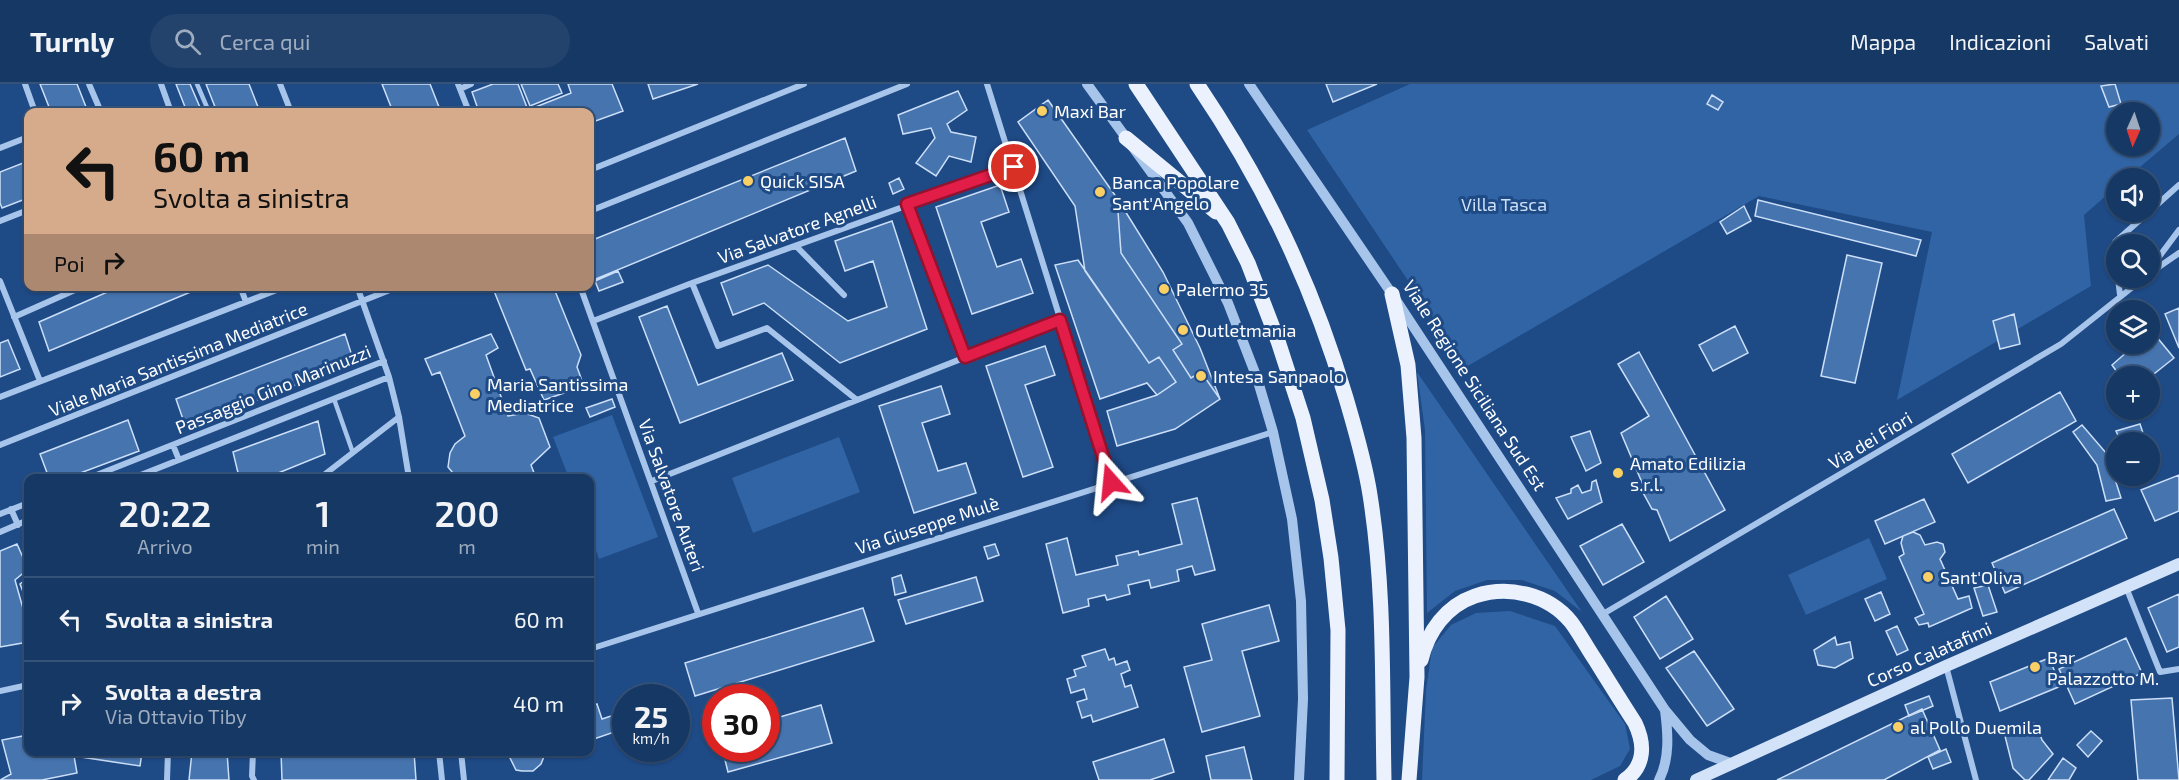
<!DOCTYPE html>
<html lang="it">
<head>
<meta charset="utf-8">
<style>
  body { margin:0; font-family:"Exo 2",sans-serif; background:#23436d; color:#f1f3f6; height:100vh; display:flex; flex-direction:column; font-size:22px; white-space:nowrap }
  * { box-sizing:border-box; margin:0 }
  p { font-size:20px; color:#9eacbf }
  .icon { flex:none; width:33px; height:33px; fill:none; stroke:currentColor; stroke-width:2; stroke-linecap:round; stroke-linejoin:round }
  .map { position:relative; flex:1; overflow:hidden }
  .sheet { position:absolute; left:24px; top:390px; width:570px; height:282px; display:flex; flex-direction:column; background:#163864; border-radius:12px; box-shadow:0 2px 4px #0004,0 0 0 2px #355278 }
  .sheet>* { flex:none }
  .top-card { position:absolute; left:24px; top:24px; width:570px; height:183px; border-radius:12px; box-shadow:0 2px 4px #0004,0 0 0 2px #355278; background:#d6ab8b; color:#111; overflow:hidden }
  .needle { width:39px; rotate:183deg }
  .fabs { position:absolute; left:2106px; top:18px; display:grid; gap:12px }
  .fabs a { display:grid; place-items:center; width:54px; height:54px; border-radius:50%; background:#163864; box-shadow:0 2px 4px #0004,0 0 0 2px #355278; font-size:30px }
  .speed { position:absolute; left:612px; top:600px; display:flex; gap:12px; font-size:30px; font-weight:700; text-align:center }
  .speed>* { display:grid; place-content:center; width:78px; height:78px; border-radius:50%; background:#163864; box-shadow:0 2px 4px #0004,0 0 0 2px #355278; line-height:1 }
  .speed small { font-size:15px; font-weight:400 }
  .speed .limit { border:9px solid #d22; background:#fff; color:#111 }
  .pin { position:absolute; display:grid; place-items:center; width:51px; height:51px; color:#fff; margin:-26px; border:3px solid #fff; border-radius:50%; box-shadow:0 2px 6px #0007 }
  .me { position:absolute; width:66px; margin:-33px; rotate:342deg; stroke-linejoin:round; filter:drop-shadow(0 0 4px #0008) }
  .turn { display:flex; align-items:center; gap:21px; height:126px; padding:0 30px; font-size:27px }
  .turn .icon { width:78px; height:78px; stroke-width:2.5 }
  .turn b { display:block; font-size:42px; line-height:51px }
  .then { display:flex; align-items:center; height:57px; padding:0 30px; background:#0003; gap:12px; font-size:22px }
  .eta { display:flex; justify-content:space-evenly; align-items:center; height:102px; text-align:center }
  .eta b { font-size:36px; font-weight:600; line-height:42px }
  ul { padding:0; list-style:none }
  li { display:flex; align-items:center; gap:18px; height:84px; padding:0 30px; border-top:2px solid #355278 }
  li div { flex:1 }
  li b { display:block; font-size:22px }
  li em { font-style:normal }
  header { display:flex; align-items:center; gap:36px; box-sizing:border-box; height:84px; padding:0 30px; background:#163864; border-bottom:2px solid #355278 }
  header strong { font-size:28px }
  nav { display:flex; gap:33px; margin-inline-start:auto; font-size:21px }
  .search { width:420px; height:54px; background:#23436d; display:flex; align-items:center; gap:15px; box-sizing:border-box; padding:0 21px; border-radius:33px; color:#9eacbf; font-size:22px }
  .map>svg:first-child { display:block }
  .green { fill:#3164a4; fill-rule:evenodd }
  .building { fill:#4674af; stroke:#ccdff8; stroke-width:1.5 }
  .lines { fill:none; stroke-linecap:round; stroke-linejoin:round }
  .service { stroke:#a7c5eb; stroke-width:4.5 }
  .minor { stroke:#a7c5eb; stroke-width:6 }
  .tertiary { stroke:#a7c5eb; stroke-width:10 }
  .secondary { stroke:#d2e2f8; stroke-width:12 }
  .primary { stroke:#ebf2fe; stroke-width:15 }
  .route-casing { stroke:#92132f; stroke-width:15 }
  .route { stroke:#e11d48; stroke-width:10 }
  .poi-dot { fill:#fad066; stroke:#1e4a86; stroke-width:2 }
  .labels { text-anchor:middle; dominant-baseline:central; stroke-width:6; stroke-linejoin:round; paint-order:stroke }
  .poi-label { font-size:18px; fill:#fff; stroke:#1e4a86; text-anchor:start }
  .park-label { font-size:18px; fill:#ccdff8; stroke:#1e4a86 }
  .street-label { font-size:18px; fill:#fff; stroke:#1e4a86 }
</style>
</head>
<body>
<header>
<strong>Turnly</strong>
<div class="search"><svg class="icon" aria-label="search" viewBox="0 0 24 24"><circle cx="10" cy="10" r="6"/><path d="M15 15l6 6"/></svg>Cerca qui</div>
<nav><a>Mappa</a><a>Indicazioni</a><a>Salvati</a></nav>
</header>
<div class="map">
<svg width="2179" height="696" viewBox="0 0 2179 696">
  <rect width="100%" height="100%" fill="#1e4a86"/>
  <path class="green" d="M1410,0H2179V50L2127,94H2116V103L2084,131L2091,202L1897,316L1932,148L1759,112L1466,283L1307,46ZM2116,28H2150V62H2116Z
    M1417,288L1582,528L1555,507L1522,496H1487L1455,507L1427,529L1425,346Z
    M612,331L658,453L599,475L590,449V394H569L553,353Z
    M839,353L860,408L753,449L732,394Z
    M1869,454L1887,495L1806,531L1788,491Z
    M1510,527L1555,542L1625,640L1630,665L1620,682L1591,696H1422L1426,606L1432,564L1451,541L1476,529Z"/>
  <path class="building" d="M40,0H77L88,28H51Z
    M176,0H190L202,28H187Z
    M206,0H249L260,28H217Z
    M382,0H430L441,28H393Z
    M493,0H518L528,26L571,9L568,0H612L623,27L590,39V28H479L472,8Z
    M521,0H558L562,9L530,22Z
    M648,0H698L653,15Z
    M1326,0H1377L1333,18Z
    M2115,0L2121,20L2109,23L2101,2Z
    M958,7L967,26L947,40L951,48L976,53L971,78L949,72L936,92L916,79L935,54L931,44L903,50L898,31Z
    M1712,11L1723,18L1718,26L1707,20Z
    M1048,16L1117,114L1121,169L1182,260L1173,266L1191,294L1201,288L1220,315L1175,345L1117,362L1107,327L1157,311L1176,298L1159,273L1149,279L1085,187L1075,122L1018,38Z
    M845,54L856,87L591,197L590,191V157Z
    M28,77V114L2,124L0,119V88Z
    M899,94L904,105L893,110L889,99Z
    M1000,101L1009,128L981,138L997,183L1021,175L1033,209L972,230L936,123Z
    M1117,114L1163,188L1200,264L1220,315L1201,288L1191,294L1173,266L1182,260L1121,169Z
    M1758,116L1921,156L1916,172L1755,132Z
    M1744,122L1751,137L1727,150L1720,138Z
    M892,137L927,245L840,279L764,219L733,231L721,199L768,181L848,237L887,223L873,177L845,187L835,157Z
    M1847,171L1882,179L1855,299L1821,292Z
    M1078,176L1149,279L1159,273L1176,298L1157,311L1147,299L1100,315L1055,181Z
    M618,187L623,198L599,207L595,197Z
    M121,202H205L49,267L39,238Z
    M492,202H553L581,271L577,283L584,302L544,316L530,285L526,286Z
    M667,222L698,301L782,269L793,296L680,339L639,233Z
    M2179,224V264L2165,230Z
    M2014,230L2020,260L2000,265L1993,237Z
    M1735,242L1748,269L1713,287L1699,261Z
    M2151,246L2174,274L2150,293L2120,292L2112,281L2136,260H2150Z
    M345,250L354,278L186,344L176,315Z
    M491,250L498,264L486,271L508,332L525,329L539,334L550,363L531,381L536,394H457L448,383L450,369L455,360L465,352L440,288L432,291L425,275Z
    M8,256L20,285L0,293V259Z
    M1045,262L1055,291L1025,301L1053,383L1023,393L986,282Z
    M1639,268L1725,426L1670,457L1657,426L1652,425L1641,405L1643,401L1621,349L1649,332L1618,280Z
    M941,302L950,330L922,339L938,387L966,379L976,409L914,429L879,322Z
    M2060,308L2076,337L1968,399L1952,370Z
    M612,315L615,323L590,333L586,324Z
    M128,336L139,367L67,394H49L40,370Z
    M318,337L325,370L266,394H234L239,393L233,368Z
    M2140,340L2146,358H2121L2116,347Z
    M2082,341L2107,370L2121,414L2106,417L2097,381L2073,348Z
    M1590,347L1601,379L1586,387L1571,353Z
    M2179,391V427L2155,437L2141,406Z
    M1596,396L1602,418L1568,435L1556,414L1571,409V405L1578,401L1582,409L1591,406L1592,398Z
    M1197,414L1215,486L1195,491L1192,482L1177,486L1179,497L1151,504L1149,496L1128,501L1130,510L1107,516L1105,511L1088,515L1089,522L1063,529L1046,460L1067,454L1076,491L1118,481L1116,472L1138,467L1139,471L1182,460L1172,420Z
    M1924,415L1935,438L1885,460L1875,437Z
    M2114,425L2127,454L2005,509L1992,479Z
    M1622,440L1644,478L1603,501L1580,462Z
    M1913,448L1920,451L1925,461L1937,458L1943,460L1945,468L1940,475L1958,515L1969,512L1972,524L1929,543L1928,539L1919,541L1915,534L1924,530L1899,473L1904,470L1901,459L1903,452Z
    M17,460L28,485L15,496L24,528L28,530V558L0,563V467Z
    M995,460L999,471L988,475L984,463Z
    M901,491L906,508L895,511L892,494Z
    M976,493L983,517L906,540L898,516Z
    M28,494V521L20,500Z
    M1988,501L1997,528L1983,532L1974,504Z
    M1881,508L1890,530L1875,537L1865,515Z
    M2179,510V563L2167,568L2148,524Z
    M1666,512L1693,555L1660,575L1634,533Z
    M1269,521L1279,557L1242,567L1260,632L1202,648L1184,583L1212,576L1202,540Z
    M863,524L874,557L695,612L685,579Z
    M1897,542L1908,566L1897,571L1886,547Z
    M1835,553L1837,561L1850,558L1853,574L1835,584L1818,581L1814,566Z
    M2126,554L2142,589L2075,620L2059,585Z
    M1105,565L1109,576L1114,574L1116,581L1127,577L1130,586L1121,590L1125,603L1131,601L1138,623L1093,638L1091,631L1082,634L1077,618L1087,615L1084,605L1071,609L1067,595L1076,592L1074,586L1086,582L1082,572Z
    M1694,567L1734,625L1707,642L1666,584Z
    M2049,574L2061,602L2000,627L1990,598Z
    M645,603L648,614H628L627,609Z
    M1929,612L1933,622L1909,632L1905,621Z
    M2172,614L2179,696H2138L2131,616Z
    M597,620L602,635L626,627V644L591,656L590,622Z
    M821,621L832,659L728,688L722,664H766V637Z
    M1922,625L1940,666L1884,696H1777Z
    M2036,639L2042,656L2053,670L2029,696H2025L2013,684L2003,644Z
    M2091,647L2102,657L2088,673L2077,661Z
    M28,651V668H142L140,682L74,672L77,689L42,696H0L11,690L2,656Z
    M1164,655L1174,688L1150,696H1099L1093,678Z
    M1244,663L1252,696H1211L1206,672Z
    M1946,665L1951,678L1933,685L1928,673Z
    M192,668H227L229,696H189Z
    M281,668H414L416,696H282Z
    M507,668H545V670L541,680L533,687H522L516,686Z
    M2063,674L2076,684L2069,696H2048Z"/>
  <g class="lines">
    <path class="service" d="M197,0L209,28
      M334,315L353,369"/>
    <path class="minor" d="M25,0L35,28
      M89,0L101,28
      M161,0L171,28
      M280,0L291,28
      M458,0L469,28
      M987,0L1111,398
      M460,5L471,0
      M0,64L28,53
      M590,86L804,0
      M907,120L965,273
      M590,127L907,0
      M2150,127L2179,101
      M0,137L28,126
      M796,162L844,211
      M2116,177L2115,158L2149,128
      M2150,185L2179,146
      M2150,189L2179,169
      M2118,194L2120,211
      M0,197L40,297
      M692,199L718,262L767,244L857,316
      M240,202L246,218
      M357,202L389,293L399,333L409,394
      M580,202L698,529
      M14,233L84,202
      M593,237L692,199L1014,83
      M0,313L287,202
      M0,361L400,202
      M173,361L179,376
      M89,394L384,277
      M133,394L389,293
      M320,394L399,333
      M652,397L1060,236
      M11,425L18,441
      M0,430L28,419
      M0,448L28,436
      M2126,503L2160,588L2179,585
      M1603,530L2061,260L2144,194
      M590,565L1273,348
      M1946,582L1976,696
      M0,607L28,601
      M253,668L252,692L254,696
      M439,668L442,696
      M461,668L464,696
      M167,696L168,668"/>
    <path class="tertiary" d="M1087,0L1188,139L1228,219L1257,294L1273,348L1292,435L1301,517L1303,615L1299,696
      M1249,0L1392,210L1665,626L1690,656L1708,671L1733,680
      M1659,696C1670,675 1668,649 1665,626"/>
    <path class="secondary" d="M1696,696L1946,582L2179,480"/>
    <path class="primary" d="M1136,0L1228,139L1248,179L1278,257L1303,334L1322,416L1331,474L1338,546L1337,696
      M1197,0C1264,99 1312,199 1346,314C1355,345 1365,378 1370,411C1385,505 1382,601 1384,696
      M1126,54L1216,128
      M1392,210L1408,281L1414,354L1417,593L1409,696
      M1421,576C1428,547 1446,522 1475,512C1509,501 1548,510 1571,538C1580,550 1587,564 1596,577C1609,598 1622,619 1635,639C1645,660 1645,682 1625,696"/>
  </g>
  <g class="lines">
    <defs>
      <path id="route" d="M1014,83L907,120L965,273L1060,236L1111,398"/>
    </defs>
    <use href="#route" class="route-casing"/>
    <use href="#route" class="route"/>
  </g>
  <g class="poi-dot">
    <circle cx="1042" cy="27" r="6"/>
    <circle cx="748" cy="97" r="6"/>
    <circle cx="1100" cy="108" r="6"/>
    <circle cx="1164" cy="205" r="6"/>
    <circle cx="1183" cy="246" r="6"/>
    <circle cx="1201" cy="292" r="6"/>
    <circle cx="475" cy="310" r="6"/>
    <circle cx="1618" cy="389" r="6"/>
    <circle cx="1928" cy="493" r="6"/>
    <circle cx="2035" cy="583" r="6"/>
    <circle cx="1898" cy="643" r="6"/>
  </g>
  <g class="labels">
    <g class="poi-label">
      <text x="1054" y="27">Maxi Bar</text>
      <text x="760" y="97">Quick SISA</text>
      <text x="1112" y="98">Banca Popolare<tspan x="1112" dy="21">Sant'Angelo</tspan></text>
      <text x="1176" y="205">Palermo 35</text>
      <text x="1195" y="246">Outletmania</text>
      <text x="1213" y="292">Intesa Sanpaolo</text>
      <text x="487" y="300">Maria Santissima<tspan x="487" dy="21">Mediatrice</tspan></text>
      <text x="1630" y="379">Amato Edilizia<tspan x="1630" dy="21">s.r.l.</tspan></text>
      <text x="1940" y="493">Sant'Oliva</text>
      <text x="2047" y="573">Bar<tspan x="2047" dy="21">Palazzotto M.</tspan></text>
      <text x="1910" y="643">al Pollo Duemila</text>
    </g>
    <g class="park-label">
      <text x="1504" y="120">Villa Tasca</text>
    </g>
    <g class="street-label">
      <text transform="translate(797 145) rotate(-20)">Via Salvatore Agnelli</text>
      <text transform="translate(178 275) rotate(-22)">Viale Maria Santissima Mediatrice</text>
      <text transform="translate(1475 301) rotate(57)">Viale Regione Siciliana Sud Est</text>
      <text transform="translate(273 305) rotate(-22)">Passaggio Gino Marinuzzi</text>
      <text transform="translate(1870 356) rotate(-31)">Via dei Fiori</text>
      <text transform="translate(672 411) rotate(70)">Via Salvatore Auteri</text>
      <text transform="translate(927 441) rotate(-18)">Via Giuseppe Mulè</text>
      <text transform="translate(1929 570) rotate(-24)">Corso Calatafimi</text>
    </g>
  </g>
</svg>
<div class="fabs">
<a><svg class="needle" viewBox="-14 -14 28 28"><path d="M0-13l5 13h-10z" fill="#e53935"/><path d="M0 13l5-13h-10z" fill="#9eacbf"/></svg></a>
<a><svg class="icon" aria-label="sound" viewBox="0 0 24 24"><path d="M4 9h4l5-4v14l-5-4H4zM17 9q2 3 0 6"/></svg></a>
<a><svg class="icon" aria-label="search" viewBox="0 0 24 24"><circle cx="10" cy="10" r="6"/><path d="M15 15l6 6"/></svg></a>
<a><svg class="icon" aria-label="layers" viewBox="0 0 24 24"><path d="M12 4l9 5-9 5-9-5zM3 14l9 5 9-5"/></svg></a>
<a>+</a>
<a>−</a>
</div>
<div class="speed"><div>25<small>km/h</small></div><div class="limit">30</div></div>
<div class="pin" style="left:1014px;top:83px;background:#d93025"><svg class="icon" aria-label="arrive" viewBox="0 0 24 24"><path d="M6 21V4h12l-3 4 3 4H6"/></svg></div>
<svg class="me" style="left:1111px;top:398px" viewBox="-20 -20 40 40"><path d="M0-17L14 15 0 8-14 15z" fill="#e11d48" stroke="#fff" stroke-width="4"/></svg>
<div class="top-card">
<div class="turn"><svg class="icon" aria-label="left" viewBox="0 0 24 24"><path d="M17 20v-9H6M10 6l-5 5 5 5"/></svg><div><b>60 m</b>Svolta a sinistra</div></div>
<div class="then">Poi<svg class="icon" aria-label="right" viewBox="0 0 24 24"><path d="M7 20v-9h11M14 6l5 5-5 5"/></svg></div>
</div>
<section class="sheet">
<div class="eta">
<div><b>20:22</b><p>Arrivo</p></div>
<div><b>1</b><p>min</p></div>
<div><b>200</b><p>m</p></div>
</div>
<ul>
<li><svg class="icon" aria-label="left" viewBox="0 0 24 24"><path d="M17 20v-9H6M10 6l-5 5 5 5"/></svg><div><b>Svolta a sinistra</b></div><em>60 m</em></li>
<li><svg class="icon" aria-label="right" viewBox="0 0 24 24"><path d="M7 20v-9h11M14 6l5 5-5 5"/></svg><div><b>Svolta a destra</b><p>Via Ottavio Tiby</p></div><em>40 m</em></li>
</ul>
</section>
</div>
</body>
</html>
